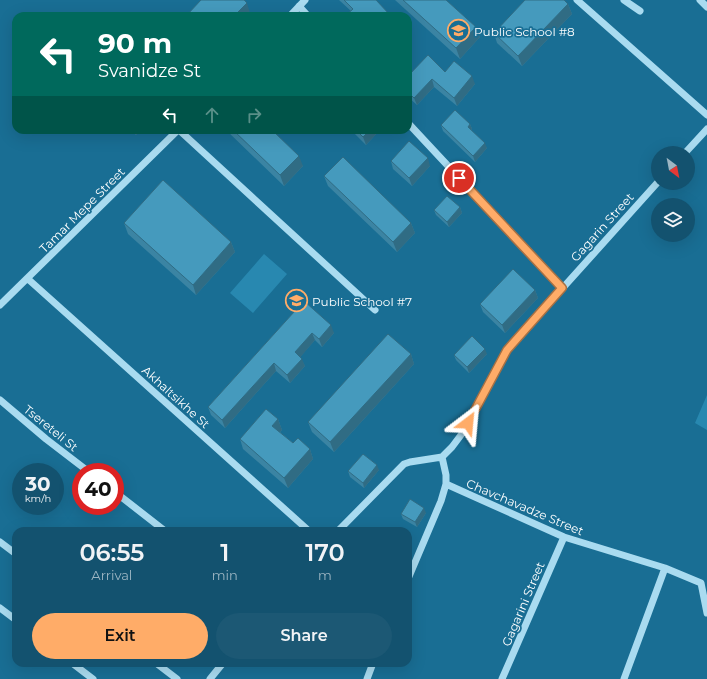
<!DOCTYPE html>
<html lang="en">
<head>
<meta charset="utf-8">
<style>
  body { margin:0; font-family:Montserrat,sans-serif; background:#1c5874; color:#f1f3f6; height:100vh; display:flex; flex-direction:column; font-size:15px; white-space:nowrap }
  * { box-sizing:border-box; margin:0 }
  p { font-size:13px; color:#9db6c3 }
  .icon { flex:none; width:22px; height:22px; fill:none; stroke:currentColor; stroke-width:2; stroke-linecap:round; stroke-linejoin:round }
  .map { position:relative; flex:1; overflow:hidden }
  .details { position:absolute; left:12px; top:527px; width:400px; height:140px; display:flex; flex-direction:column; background:#13526f; border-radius:12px; box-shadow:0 4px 16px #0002 }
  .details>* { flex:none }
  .top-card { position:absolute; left:12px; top:12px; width:400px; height:122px; border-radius:12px; box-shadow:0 4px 16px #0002; background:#00695c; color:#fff; overflow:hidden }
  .needle { width:26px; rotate:148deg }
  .tools { position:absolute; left:651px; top:146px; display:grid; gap:8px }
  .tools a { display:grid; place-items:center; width:44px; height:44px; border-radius:50%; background:#13526f; box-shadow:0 4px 16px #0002; font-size:20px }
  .speed { position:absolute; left:12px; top:463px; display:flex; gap:8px; font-size:20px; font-weight:700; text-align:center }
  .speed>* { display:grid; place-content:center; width:52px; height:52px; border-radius:50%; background:#13526f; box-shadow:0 4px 16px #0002; line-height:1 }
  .speed small { font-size:10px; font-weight:400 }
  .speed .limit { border:6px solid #d22; background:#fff; color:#111 }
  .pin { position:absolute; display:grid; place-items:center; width:34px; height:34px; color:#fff; margin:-17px; border:2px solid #fff; border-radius:50%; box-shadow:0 1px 4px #0007 }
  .me { position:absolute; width:44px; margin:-22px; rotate:29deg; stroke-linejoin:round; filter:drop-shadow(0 0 3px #0008) }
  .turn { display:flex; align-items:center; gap:14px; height:84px; padding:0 20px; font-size:18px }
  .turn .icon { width:52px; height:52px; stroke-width:2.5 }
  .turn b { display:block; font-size:28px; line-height:34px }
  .lanes { display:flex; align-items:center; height:38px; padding:0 20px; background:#0003; justify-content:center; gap:20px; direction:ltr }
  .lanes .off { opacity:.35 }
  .eta { display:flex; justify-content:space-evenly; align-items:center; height:68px; text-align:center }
  .eta b { font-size:24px; font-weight:600; line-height:28px }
  .cta { display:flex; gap:8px; margin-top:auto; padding:8px 20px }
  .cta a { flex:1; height:46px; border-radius:24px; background:#ffac68; color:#111; font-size:16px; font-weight:600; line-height:46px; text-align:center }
  .cta a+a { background:#1c5874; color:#f1f3f6 }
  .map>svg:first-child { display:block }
  .green { fill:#2888b0 }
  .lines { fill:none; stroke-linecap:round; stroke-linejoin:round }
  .minor { stroke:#a9dbf0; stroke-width:7 }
  .wall { fill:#3b84a3 }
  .shaded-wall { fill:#306c84 }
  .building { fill:#459abd; stroke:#306c84 }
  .route-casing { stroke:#a67044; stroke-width:10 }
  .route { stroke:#ffac68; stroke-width:7 }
  .labels { text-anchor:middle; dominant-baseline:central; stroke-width:3.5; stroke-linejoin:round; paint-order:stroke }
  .poi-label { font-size:12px; fill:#fff; stroke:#196e94; text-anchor:start }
  .street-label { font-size:12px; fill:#fff; stroke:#196e94 }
</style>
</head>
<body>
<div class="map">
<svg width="707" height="679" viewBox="0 0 707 679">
  <rect width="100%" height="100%" fill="#196e94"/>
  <path class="green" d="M264,254L287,274L253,313L230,293Z
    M707,395V430L695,423Z"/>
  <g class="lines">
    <path class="minor" d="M577,0L707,115
      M624,0L640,11
      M700,0L707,7
      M299,6L308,16
      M290,16L305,0
      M408,123L562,288
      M179,130L375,310
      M685,153L707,129
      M28,279L309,531
      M0,305L178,130
      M0,400L46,439L89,472
      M446,484L564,537L665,568L701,583L707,613
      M115,492L165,531
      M338,531L404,464L410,462L442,457L452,447L461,435L507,350L658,182
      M0,542L16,554
      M408,579L441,501L446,484V475L442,457
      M0,608L16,620
      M72,663L93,679
      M156,663L177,679
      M210,679L223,663
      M367,679L373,663
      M502,679L564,537
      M624,679L665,568"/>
  </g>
  <path class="wall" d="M339,0H376L351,11Z
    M395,0H446L476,27L480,37L460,59Z
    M568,4L572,14L522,66L497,43L494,33Z
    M445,72L475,84L457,106L434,87L417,105L408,97V76Z
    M470,124L472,129L471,130L487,148L475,162L443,131L441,125Z
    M131,130H141L136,135Z
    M226,130H272L303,166L284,186Z
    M351,130H380L366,145Z
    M391,161L430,166L412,186L393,169Z
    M324,176L411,223L415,233L397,252L328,186Z
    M460,207L462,213L449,227L436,215L434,210Z
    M124,223L231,242L235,252L196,295L128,234Z
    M535,290L538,298L505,333L483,312L480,304Z
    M304,301L334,333L322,347L315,340L300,357L305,366L290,383L276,371L225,428L211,415L208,407Z
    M411,354L414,364L334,452L312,432L308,422Z
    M487,354L469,373L456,360L454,355Z
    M278,419L282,430L280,432L293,443L310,449L313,459L288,488L243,449L240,439Z
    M379,470L364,488L350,477L348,471Z
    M426,513L417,527L403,519L401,514Z"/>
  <path class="shaded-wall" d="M247,3L250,13L247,16H234Z
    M568,4L572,14L522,66L518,56Z
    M476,27L480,37L460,59L456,48Z
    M472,76L475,84L457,106L454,98Z
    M432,79L434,87L417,105L414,98Z
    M470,124L472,129L469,132L468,127Z
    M134,130H141L136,135Z
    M370,130H380L366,145L363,137Z
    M485,143L487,148L475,162L473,156Z
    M299,156L303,166L284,186L280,175Z
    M428,158L430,166L412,186L409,178Z
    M460,207L462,213L449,227L447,222Z
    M411,223L415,233L397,252L393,242Z
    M231,242L235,252L196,295L193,285Z
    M535,290L538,298L505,333L502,325Z
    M331,325L334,333L322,347L319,339Z
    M312,333L315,340L298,360L295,352Z
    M485,349L487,354L469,373L467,367Z
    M411,354L414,364L334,452L330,442Z
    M302,359L305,366L290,383L287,375Z
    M274,363L276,371L225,428L222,420Z
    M278,419L282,430L276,436L272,426Z
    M310,449L313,459L288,488L284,478Z
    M377,465L379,470L364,488L363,483Z
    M424,508L426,513L417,527L415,522Z"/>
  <path class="building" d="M201,0H244L247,3L234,16H186Z
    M344,0H376L391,16H345L353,9Z
    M403,0H446L476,27L456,48Z
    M525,0H564L568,4L518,56L494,33Z
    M428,55L445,72L454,61L472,76L454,98L432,79L414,98L408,92V76Z
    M455,110L470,124L468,127L485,143L473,156L441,125Z
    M233,130H272L299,156L280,175Z
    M356,130H370L363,137Z
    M409,141L428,158L409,178L391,161Z
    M343,157L411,223L393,242L324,176Z
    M163,180L231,242L193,285L124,223Z
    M447,196L460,207L447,222L434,210Z
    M513,269L535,290L502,325L480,304Z
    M304,301L331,325L319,339L312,333L295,352L302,359L287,375L274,363L222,420L208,407Z
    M388,334L411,354L330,442L308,422Z
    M472,336L485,349L467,367L454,355Z
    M266,409L278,419L272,426L293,443L298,438L310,449L284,478L240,439Z
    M363,454L377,465L363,483L348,471Z
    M410,499L424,508L415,522L401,514Z"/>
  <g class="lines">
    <defs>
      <path id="route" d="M459,178L562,288L507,350L468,423"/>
    </defs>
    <use href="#route" class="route-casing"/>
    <use href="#route" class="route"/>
  </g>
  <defs>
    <symbol id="school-ring" viewBox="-11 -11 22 22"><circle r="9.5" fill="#196e94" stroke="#ffac68" stroke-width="1.5"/><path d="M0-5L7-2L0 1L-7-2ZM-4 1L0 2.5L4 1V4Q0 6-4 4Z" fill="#ffac68"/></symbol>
  </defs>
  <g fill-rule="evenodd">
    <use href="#school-ring" x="446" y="18" width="25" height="25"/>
    <use href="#school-ring" x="284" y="288" width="25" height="25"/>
  </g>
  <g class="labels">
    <g class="poi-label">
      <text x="474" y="31">Public School #8</text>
      <text x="312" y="301">Public School #7</text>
    </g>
    <g class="street-label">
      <text transform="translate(82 210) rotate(-45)">Tamar Mepe Street</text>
      <text transform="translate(602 227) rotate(-48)">Gagarin Street</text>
      <text transform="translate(176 397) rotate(42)">Akhaltsikhe St</text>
      <text transform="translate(51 428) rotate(39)">Tsereteli St</text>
      <text transform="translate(525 507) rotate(23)">Chavchavadze Street</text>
      <text transform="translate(523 604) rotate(-67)">Gagarini Street</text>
    </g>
  </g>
</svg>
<div class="tools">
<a><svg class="needle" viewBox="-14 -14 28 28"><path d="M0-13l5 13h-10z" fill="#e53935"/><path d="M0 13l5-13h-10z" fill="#9db6c3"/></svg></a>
<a><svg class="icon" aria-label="layers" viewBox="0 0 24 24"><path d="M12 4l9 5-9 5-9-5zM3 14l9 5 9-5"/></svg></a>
</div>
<div class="speed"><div>30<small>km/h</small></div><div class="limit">40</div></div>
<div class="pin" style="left:459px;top:178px;background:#d93025"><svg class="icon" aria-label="arrive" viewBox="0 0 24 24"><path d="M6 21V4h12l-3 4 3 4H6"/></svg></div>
<svg class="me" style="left:468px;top:423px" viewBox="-20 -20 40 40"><path d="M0-17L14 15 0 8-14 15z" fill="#ffac68" stroke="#fff" stroke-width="4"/></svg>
<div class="top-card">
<div class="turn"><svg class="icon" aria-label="left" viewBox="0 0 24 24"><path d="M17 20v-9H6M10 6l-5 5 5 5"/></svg><div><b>90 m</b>Svanidze St</div></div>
<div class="lanes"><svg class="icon" aria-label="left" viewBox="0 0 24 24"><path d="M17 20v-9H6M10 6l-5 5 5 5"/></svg><svg class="icon off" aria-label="ahead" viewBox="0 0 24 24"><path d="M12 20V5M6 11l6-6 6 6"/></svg><svg class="icon off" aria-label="right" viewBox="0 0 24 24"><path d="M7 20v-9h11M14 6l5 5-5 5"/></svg></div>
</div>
<section class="details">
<div class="eta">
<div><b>06:55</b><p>Arrival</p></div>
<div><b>1</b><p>min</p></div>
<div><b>170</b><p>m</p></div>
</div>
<div class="cta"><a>Exit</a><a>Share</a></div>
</section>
</div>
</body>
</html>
